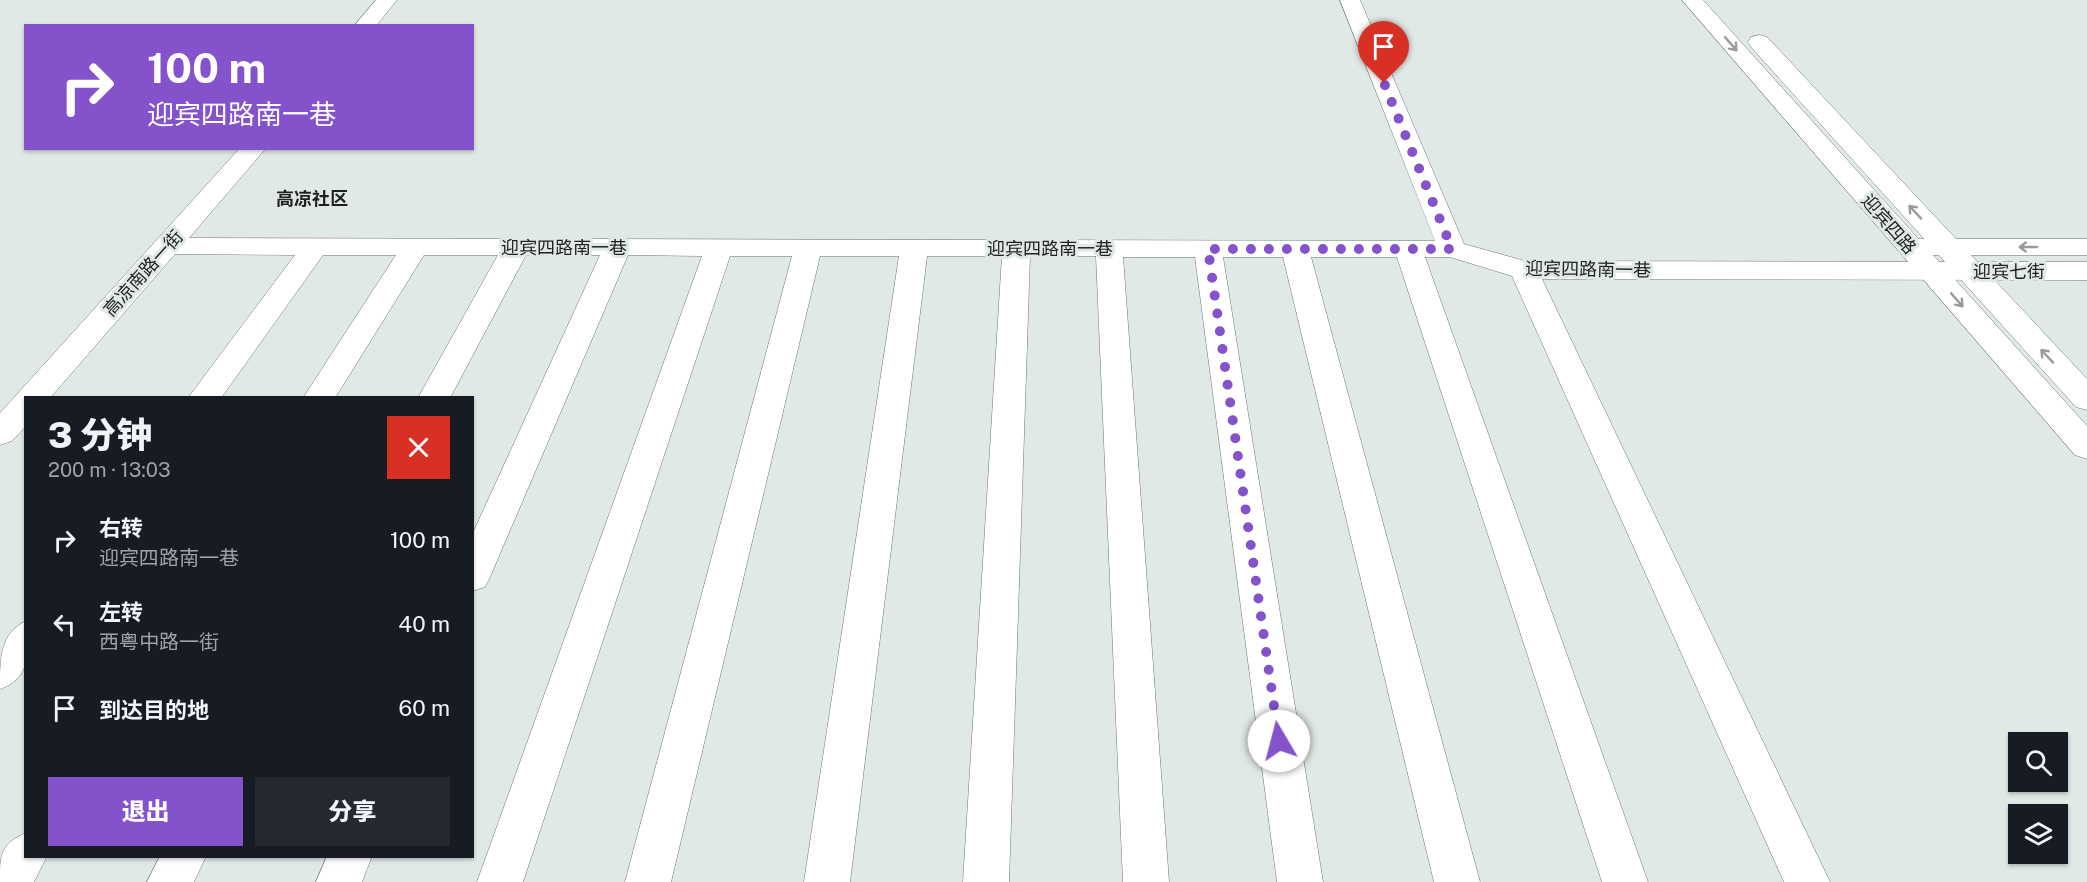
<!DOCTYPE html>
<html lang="zh">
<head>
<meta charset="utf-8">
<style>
  body { margin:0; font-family:"Public Sans","Noto Sans SC",sans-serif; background:#242831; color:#f1f3f6; height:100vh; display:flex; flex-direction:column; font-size:22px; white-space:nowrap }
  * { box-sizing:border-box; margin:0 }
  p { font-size:20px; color:#9ea1a6 }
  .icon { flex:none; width:33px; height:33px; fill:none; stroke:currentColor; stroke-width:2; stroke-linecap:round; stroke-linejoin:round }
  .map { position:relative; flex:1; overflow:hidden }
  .drawer { position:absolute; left:24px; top:396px; width:450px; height:462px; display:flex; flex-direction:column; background:#171b24; border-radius:0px; box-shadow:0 2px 4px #0004 }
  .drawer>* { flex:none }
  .banner { position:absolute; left:24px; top:24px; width:450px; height:126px; border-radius:0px; box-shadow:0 2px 4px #0004; background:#8453cc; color:#fff; overflow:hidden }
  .buttons { position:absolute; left:2008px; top:732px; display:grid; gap:12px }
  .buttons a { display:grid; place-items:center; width:60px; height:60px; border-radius:0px; background:#171b24; box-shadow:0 2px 4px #0004; font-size:30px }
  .pin { position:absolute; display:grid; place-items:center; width:51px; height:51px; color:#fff; margin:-62px -26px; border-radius:50% 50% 50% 0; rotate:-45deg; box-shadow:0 0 6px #0007 }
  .pin .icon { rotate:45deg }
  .me { position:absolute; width:66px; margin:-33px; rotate:352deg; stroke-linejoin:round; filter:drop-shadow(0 0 4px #0008) }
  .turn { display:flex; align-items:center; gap:21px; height:126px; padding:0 24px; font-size:27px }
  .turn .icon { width:78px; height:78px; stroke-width:2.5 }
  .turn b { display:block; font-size:42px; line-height:51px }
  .round { display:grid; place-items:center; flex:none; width:63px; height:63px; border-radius:0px; background:#242831 }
  .headline { display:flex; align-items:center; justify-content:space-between; height:102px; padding:0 24px }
  h1 { font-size:36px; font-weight:800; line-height:45px }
  .button { display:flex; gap:12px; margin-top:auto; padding:12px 24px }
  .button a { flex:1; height:69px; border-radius:0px; background:#8453cc; color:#fff; font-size:24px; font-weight:800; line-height:69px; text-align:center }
  .button a+a { background:#242831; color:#f1f3f6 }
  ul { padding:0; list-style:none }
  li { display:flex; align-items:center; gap:18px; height:84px; padding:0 24px }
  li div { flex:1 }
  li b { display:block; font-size:22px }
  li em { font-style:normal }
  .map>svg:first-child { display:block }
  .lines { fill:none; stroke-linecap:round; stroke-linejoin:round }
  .minor-casing { stroke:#6e7673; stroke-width:1 }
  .major-casing { stroke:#6e7673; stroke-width:1 }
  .minor { fill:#fff; fill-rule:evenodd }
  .major { fill:#fff; fill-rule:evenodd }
  .oneway { stroke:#999b9a }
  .route { stroke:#8453cc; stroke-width:10; stroke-dasharray:0 18 }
  .labels { text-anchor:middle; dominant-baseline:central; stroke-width:6; stroke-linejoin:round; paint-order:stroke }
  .far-quarter-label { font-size:18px; font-weight:bold; fill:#1d201f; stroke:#e1e9e6 }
  .street-label { font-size:18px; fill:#1d201f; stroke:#e1e9e6 }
</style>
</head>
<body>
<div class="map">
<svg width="2087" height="882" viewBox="0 0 2087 882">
  <rect width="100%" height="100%" fill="#e1e9e6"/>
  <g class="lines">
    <defs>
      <path id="minor" d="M376,0H397L376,26H354Z
        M1340,0H1360L1464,244L1525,261L2087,262V280L1542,279L1830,882H1784L1512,276L1450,257H1425L1648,882H1602L1397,257H1311L1480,882H1434L1283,257H1223L1323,882H1277L1195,257H1123L1169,882H1123L1096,256H1030L1009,882H963L1002,256H927L850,882H804L899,256H820L671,882H625L792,256H730L523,882H477L702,256L628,255L490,577L485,587L472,591V535L600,255H526L450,398H418L498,255H424L335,398H303L396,255H323L221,398H188L295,255L175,254L50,398H26V426L12,441L0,445V413L240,148H266L189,238L1435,241Z
        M1910,239H2087V255H1910L1900,253L1896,247L1900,241Z
        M26,621C26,651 34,677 0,689C0,659 0,633 26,621Z
        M26,833V856H47L34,882H0C0,855 0,844 26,833Z
        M160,856H206L194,882H147Z
        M327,856H372L362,882H316Z"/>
      <path id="major" d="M1682,0H1703L2087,426V459L2075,455Z
        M1759,35L1767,37L2087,379V410L2076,407L1751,47L1748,42L1751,37Z"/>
    </defs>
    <use href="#minor" class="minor-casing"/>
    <use href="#major" class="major-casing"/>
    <use href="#minor" class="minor"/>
    <use href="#major" class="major"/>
  </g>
  <defs><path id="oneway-shaft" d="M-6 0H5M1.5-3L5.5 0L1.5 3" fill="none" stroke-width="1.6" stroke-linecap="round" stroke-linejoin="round" transform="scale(1.5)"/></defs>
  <g class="oneway">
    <use href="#oneway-shaft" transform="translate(1731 44) rotate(49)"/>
    <use href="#oneway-shaft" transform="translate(1915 212) rotate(-133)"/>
    <use href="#oneway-shaft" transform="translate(2028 247) rotate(180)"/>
    <use href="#oneway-shaft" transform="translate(1957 300) rotate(49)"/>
    <use href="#oneway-shaft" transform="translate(2047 356) rotate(-133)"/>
  </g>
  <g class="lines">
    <path class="route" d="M1279,741L1208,249H1452L1384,83"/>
  </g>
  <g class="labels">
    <g class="far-quarter-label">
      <text x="312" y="198">高凉社区</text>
    </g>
    <g class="street-label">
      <text transform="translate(1889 224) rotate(49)">迎宾四路</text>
      <text x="564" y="247">迎宾四路南一巷</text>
      <text x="1050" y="248">迎宾四路南一巷</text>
      <text transform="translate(1588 269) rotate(1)">迎宾四路南一巷</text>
      <text x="2009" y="271">迎宾七街</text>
      <text transform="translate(143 273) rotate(-48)">高凉南路一街</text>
    </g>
  </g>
</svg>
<div class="buttons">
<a><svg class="icon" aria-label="search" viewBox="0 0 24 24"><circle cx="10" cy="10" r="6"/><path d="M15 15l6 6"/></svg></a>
<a><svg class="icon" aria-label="layers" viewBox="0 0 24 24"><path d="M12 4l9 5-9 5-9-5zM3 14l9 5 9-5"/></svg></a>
</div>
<div class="pin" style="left:1384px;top:83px;background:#d93025"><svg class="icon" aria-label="arrive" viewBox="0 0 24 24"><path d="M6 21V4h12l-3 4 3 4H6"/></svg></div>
<svg class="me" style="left:1279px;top:741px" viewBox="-20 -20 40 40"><circle r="19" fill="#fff"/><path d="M0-13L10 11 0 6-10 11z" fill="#8453cc"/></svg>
<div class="banner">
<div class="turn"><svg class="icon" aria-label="right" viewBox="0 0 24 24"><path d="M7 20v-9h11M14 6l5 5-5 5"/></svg><div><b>100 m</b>迎宾四路南一巷</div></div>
</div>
<section class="drawer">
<div class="headline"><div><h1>3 分钟</h1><p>200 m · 13:03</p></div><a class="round" style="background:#d93025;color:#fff"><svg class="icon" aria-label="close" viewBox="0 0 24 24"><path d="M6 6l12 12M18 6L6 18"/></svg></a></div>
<ul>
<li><svg class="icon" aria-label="right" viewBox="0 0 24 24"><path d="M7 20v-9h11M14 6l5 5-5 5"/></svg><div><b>右转</b><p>迎宾四路南一巷</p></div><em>100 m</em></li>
<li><svg class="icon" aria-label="left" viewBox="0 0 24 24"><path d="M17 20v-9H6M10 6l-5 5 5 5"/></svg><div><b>左转</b><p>西粤中路一街</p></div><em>40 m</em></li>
<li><svg class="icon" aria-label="arrive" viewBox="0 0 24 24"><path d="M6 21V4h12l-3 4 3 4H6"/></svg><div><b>到达目的地</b></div><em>60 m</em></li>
</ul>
<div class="button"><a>退出</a><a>分享</a></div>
</section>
</div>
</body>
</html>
